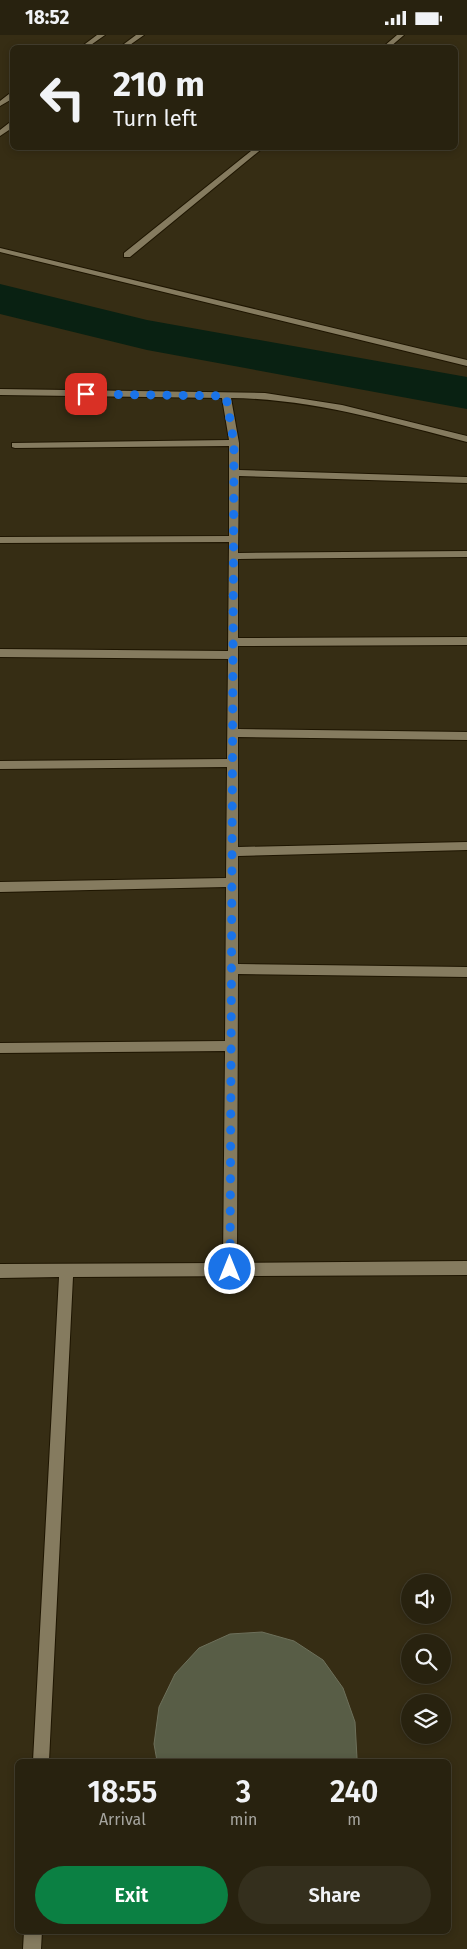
<!DOCTYPE html>
<html lang="en">
<head>
<meta charset="utf-8">
<style>
  body { margin:0; font-family:"Fira Sans",sans-serif; background:#342f1d; color:#f1f3f6; height:100vh; display:flex; flex-direction:column; font-size:19px; white-space:nowrap }
  * { box-sizing:border-box; margin:0 }
  p { font-size:16px; color:#a5a49e }
  .icon { flex:none; width:28px; height:28px; fill:none; stroke:currentColor; stroke-width:2; stroke-linecap:round; stroke-linejoin:round }
  .map { position:relative; flex:1; overflow:hidden }
  .details { position:absolute; left:15px; top:1724px; width:436px; height:175px; display:flex; flex-direction:column; background:#28220f; border-radius:8px; box-shadow:0 2px 8px #0003,0 0 0 1px #443f2f }
  .details>* { flex:none }
  .banner { position:absolute; left:10px; top:10px; width:448px; height:105px; border-radius:8px; box-shadow:0 2px 8px #0003,0 0 0 1px #443f2f; background:#28220f; color:#f1f3f6; overflow:hidden }
  .fabs { position:absolute; left:401px; top:1539px; display:grid; gap:10px }
  .fabs a { display:grid; place-items:center; width:50px; height:50px; border-radius:50%; background:#28220f; box-shadow:0 2px 8px #0003,0 0 0 1px #443f2f; font-size:25px }
  .pin { position:absolute; display:grid; place-items:center; width:42px; height:42px; color:#fff; margin:-21px; border-radius:10px; box-shadow:0 2px 8px #0006 }
  .me { position:absolute; width:55px; margin:-28px; rotate:0deg; stroke-linejoin:round; filter:drop-shadow(0 0 4px #0008) }
  .turn { display:flex; align-items:center; gap:18px; height:105px; padding:0 20px; font-size:22px }
  .turn .icon { width:65px; height:65px; stroke-width:2.5 }
  .turn b { display:block; font-size:35px; line-height:42px }
  .eta { display:flex; justify-content:space-evenly; align-items:center; height:85px; text-align:center }
  .eta b { font-size:30px; font-weight:600; line-height:35px }
  .primary-button { display:flex; gap:10px; margin-top:auto; padding:10px 20px }
  .primary-button a { flex:1; height:58px; border-radius:30px; background:#0b8043; color:#fff; font-size:20px; font-weight:600; line-height:58px; text-align:center }
  .primary-button a+a { background:#342f1d; color:#f1f3f6 }
  .status { display:flex; justify-content:space-between; align-items:center; height:35px; padding:0 25px; background:#28220f; direction:ltr }
  .status svg { height:14px; fill:currentColor }
  .map>svg:first-child { display:block }
  .lines { fill:none; stroke-linecap:round; stroke-linejoin:round }
  .river { fill:#092112; fill-rule:evenodd }
  .building { fill:#585d46; stroke:#6d705b }
  .street-casing { stroke:#1e1500; stroke-width:2 }
  .secondary-casing { stroke:#1e1500; stroke-width:2 }
  .street { fill:#857b5f; fill-rule:evenodd }
  .secondary { fill:#857b5f; fill-rule:evenodd }
  .route { stroke:#1a73e8; stroke-width:9; stroke-dasharray:0 16.2 }
</style>
</head>
<body>
<div class="status"><b>18:52</b><svg viewBox="0 0 49 12"><path d="M0 12V9h3v3zM5 12V6h3v6zM10 12V3h3v9zM15 12V0h3v12zM26 1h20v11H26zM47 4h2v5h-2z"/></svg></div>
<div class="map">
<svg width="467" height="1914" viewBox="0 0 467 1914">
  <rect width="100%" height="100%" fill="#362d14"/>
  <g class="lines">
    <path class="river" d="M0,249L147,285L467,342V374L147,315L0,279Z"/>
  </g>
  <path class="building" d="M262,1597L294,1606L323,1625L343,1653L355,1687L357,1723L356,1726H157L154,1709L159,1672L175,1639L199,1613L230,1599Z"/>
  <g class="lines">
    <defs>
      <path id="street" d="M397,0H404L390,12H383Z
        M256,112H264L130,222H124V218Z
        M0,213L467,325V331L0,217Z
        M0,354L265,358L342,370L467,401V407C389,387 312,364 231,363L239,408V435L467,442V448L239,441L238,518L467,516V522L238,524V603L467,602V610L238,611V694L467,697V705L238,702V812L467,807V815L238,821V929L467,932V942L238,939L237,1228L467,1226V1240L73,1242L49,1726H33L59,1242L0,1243V1229L223,1228L225,1016L0,1018V1008L225,1006L226,852L0,857V847L226,843L227,732L0,734V726L227,724L228,624L0,622V614L228,616L229,507L0,508V502L229,501V411L15,413L12,412V408L229,405L222,363L0,360Z
        M24,1896H42L41,1914H23Z"/>
      <path id="secondary" d="M97,0H105L88,12H81Z
        M136,0H144L127,12H120Z
        M9,59H12V64L0,71V66Z
        M9,88H12V93L0,101V95Z"/>
    </defs>
    <use href="#street" class="street-casing"/>
    <use href="#secondary" class="secondary-casing"/>
    <use href="#street" class="street"/>
    <use href="#secondary" class="secondary"/>
  </g>
  <g class="lines">
    <path class="route" d="M86,359L226,361L234,408L230,1234"/>
  </g>
</svg>
<div class="fabs">
<a><svg class="icon" aria-label="sound" viewBox="0 0 24 24"><path d="M4 9h4l5-4v14l-5-4H4zM17 9q2 3 0 6"/></svg></a>
<a><svg class="icon" aria-label="search" viewBox="0 0 24 24"><circle cx="10" cy="10" r="6"/><path d="M15 15l6 6"/></svg></a>
<a><svg class="icon" aria-label="layers" viewBox="0 0 24 24"><path d="M12 4l9 5-9 5-9-5zM3 14l9 5 9-5"/></svg></a>
</div>
<div class="pin" style="left:86px;top:359px;background:#d93025"><svg class="icon" aria-label="arrive" viewBox="0 0 24 24"><path d="M6 21V4h12l-3 4 3 4H6"/></svg></div>
<svg class="me" style="left:230px;top:1234px" viewBox="-20 -20 40 40"><circle r="17" fill="#1a73e8" stroke="#fff" stroke-width="3"/><path d="M0-11L8 9 0 5-8 9z" fill="#fff"/></svg>
<div class="banner">
<div class="turn"><svg class="icon" aria-label="left" viewBox="0 0 24 24"><path d="M17 20v-9H6M10 6l-5 5 5 5"/></svg><div><b>210 m</b>Turn left</div></div>
</div>
<section class="details">
<div class="eta">
<div><b>18:55</b><p>Arrival</p></div>
<div><b>3</b><p>min</p></div>
<div><b>240</b><p>m</p></div>
</div>
<div class="primary-button"><a>Exit</a><a>Share</a></div>
</section>
</div>
</body>
</html>
